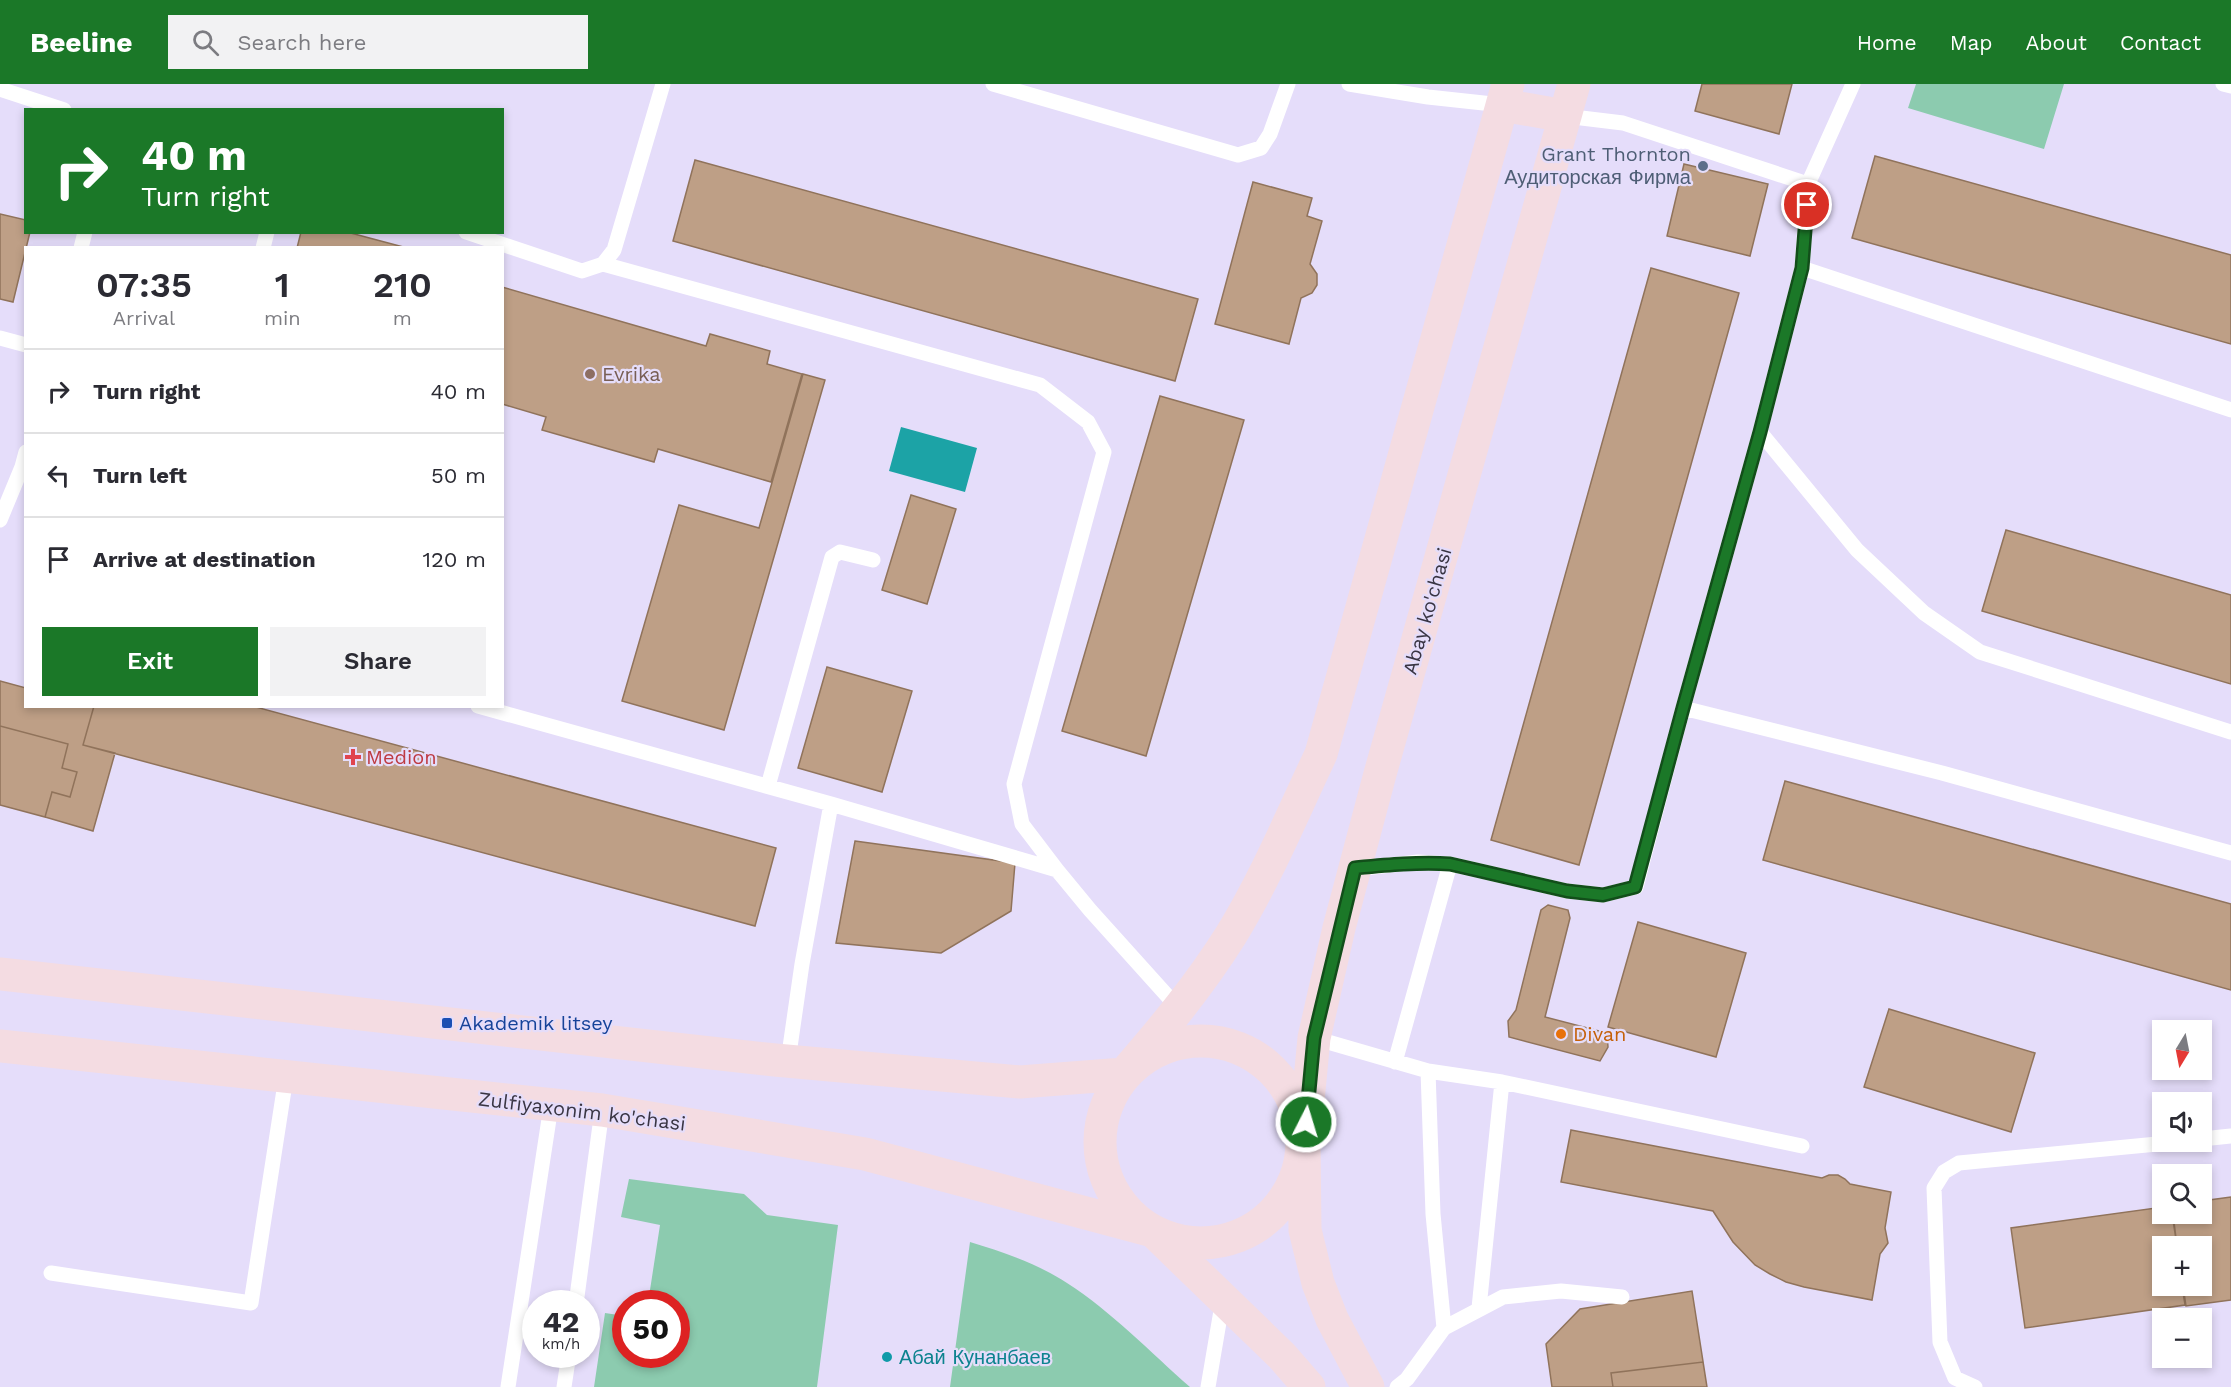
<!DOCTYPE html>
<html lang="en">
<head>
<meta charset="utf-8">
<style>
  body { margin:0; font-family:"Work Sans",sans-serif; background:#f2f2f3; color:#2b2b33; height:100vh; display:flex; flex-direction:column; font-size:22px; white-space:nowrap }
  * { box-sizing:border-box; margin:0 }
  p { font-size:20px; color:#7c7c81 }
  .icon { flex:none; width:33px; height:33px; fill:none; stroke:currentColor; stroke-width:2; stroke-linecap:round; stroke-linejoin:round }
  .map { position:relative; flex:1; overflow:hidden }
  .drawer { position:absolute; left:24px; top:162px; width:480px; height:462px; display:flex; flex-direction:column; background:#fff; border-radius:0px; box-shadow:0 3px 9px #0003 }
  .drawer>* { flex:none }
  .hud { position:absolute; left:24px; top:24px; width:480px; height:126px; border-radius:0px; box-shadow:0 3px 9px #0003; background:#1b7828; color:#fff; overflow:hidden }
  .needle { width:39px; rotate:190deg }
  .tools { position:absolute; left:2152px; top:936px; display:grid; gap:12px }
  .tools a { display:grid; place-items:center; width:60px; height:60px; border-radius:0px; background:#fff; box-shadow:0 3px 9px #0003; font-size:30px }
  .speed { position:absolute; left:522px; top:1206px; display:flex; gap:12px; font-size:30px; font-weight:700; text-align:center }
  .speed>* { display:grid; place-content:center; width:78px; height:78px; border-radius:50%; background:#fff; box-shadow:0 3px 9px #0003; line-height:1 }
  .speed small { font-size:15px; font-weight:400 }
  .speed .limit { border:9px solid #d22; background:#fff; color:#111 }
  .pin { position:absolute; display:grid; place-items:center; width:51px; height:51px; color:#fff; margin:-26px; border:3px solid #fff; border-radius:50%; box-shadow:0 2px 6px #0007 }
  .me { position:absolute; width:66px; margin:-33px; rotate:5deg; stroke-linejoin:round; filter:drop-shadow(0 0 4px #0008) }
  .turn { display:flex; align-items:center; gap:21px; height:126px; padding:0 18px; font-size:27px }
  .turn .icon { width:78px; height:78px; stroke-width:2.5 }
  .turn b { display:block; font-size:42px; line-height:51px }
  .eta { display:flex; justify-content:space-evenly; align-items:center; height:102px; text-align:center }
  .eta b { font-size:36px; font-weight:600; line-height:42px }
  .primary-button { display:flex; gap:12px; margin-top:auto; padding:12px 18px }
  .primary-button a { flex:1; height:69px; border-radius:0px; background:#1b7828; color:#fff; font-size:24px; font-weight:600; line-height:69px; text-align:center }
  .primary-button a+a { background:#f2f2f3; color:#2b2b33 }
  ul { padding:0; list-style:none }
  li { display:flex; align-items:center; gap:18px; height:84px; padding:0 18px; border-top:2px solid #e1e1e2 }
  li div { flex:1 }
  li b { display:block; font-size:22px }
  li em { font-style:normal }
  header { display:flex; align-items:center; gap:36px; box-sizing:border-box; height:84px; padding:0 30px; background:#1b7828; color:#fff }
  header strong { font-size:28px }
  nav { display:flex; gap:33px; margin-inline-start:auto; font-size:21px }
  .search { width:420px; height:54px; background:#f2f2f3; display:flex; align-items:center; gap:15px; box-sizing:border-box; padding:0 21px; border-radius:0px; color:#7c7c81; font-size:22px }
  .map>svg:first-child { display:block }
  .green { fill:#8ccbaf }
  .water { fill:#1ca3a6 }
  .building { fill:#be9f86; stroke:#90735b; stroke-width:1.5 }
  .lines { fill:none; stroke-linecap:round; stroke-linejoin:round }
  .lane { stroke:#fff; stroke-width:15 }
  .secondary { stroke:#f4dce2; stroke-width:33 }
  .route-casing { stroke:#124e1a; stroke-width:15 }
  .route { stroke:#1b7828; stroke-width:10 }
  .service-dot { fill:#5c6f8a; stroke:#e5ddfa; stroke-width:2 }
  .education-dot { fill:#8d6e63; stroke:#e5ddfa; stroke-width:2 }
  .health-dot { fill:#e0444e; stroke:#e5ddfa; stroke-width:2 }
  .transit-dot { fill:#1a4fb4; stroke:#e5ddfa; stroke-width:2 }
  .food-dot { fill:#e8710a; stroke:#e5ddfa; stroke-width:2 }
  .culture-dot { fill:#0f9aa8; stroke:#e5ddfa; stroke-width:2 }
  .labels { text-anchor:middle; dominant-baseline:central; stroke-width:4.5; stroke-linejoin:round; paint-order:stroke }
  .service-label { font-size:20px; fill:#4e5e75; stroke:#e5ddfa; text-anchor:end }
  .education-label { font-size:20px; fill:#785e54; stroke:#e5ddfa; text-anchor:start }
  .street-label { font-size:20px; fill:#393543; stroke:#e5ddfa }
  .health-label { font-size:20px; fill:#be3a42; stroke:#e5ddfa; text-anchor:start }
  .transit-label { font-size:20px; fill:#164399; stroke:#e5ddfa; text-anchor:start }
  .food-label { font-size:20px; fill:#c56008; stroke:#e5ddfa; text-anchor:start }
  .culture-label { font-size:20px; fill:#0d838f; stroke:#e5ddfa; text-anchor:start }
</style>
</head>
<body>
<header>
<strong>Beeline</strong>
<div class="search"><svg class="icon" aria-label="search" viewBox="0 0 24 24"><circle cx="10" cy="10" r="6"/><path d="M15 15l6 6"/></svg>Search here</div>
<nav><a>Home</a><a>Map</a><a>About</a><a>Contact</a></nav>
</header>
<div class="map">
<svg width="2231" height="1303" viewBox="0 0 2231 1303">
  <rect width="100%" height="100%" fill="#e5ddfa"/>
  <path class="green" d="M1916,0H2064L2044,65L1908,24Z
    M629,1095L744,1110L767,1131L838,1141L817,1303H594L605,1229L625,1232L626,1270H676V1220L648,1219L660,1141L621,1133Z
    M970,1158C1003,1168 1038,1180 1067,1199C1112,1228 1150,1268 1190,1303H950Z"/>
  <path class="water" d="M901,343L977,364L965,408L889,387Z"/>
  <path class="building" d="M1702,0H1792L1779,50L1695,27Z
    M1875,72L2231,171V260L1852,154Z
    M695,76L1198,215L1175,297L673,157Z
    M1684,80L1768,100L1750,172L1667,152Z
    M1253,98L1312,114L1307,132L1322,137L1310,180L1317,190V201L1312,209L1301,214L1289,260L1215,240Z
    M0,130L26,136V148H30L13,218L0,215Z
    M301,148H347L407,164H297Z
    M1651,184L1739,209L1579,781L1491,756Z
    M502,203L706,262L710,250L770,267L767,280L802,290L771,398L658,365L654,378L542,346L546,333L502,320Z
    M803,290L825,296L724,646L622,617L679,421L759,444Z
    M1160,312L1244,336L1146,672L1062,647Z
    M911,411L956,425L927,520L882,506Z
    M2006,446L2231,511V600L1982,527Z
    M827,583L912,607L882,708L798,684Z
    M0,597L26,604V622H94L83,661L115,669L93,747L45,733L52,708L70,713L77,688L62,684L68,660L0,642Z
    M94,622H252L776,764L755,842L83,661Z
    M0,642L68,660L62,684L77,688L70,713L52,708L45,733L0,721Z
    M1785,697L2231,820V906L1763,776Z
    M855,757L1015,779L1011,827L941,869L836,859Z
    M1548,821L1568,826L1570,834L1545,933L1607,949L1608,963L1600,977L1509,953L1508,937L1516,926L1541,826Z
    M1638,838L1746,869L1716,973L1608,943Z
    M1889,925L2035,969L2011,1048L1864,1003Z
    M1571,1046L1822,1094L1829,1091H1838L1845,1095L1850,1100L1891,1108L1885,1144L1888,1159L1880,1170L1872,1216L1804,1203L1786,1198L1770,1190L1755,1181L1733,1158L1713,1127L1561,1098Z
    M2231,1113V1216L2186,1222L2183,1202H2202V1162H2177L2173,1130H2202V1117Z
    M2163,1123V1130H2172L2177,1162H2163V1202H2182L2185,1221L2025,1244L2011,1144Z
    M1692,1207L1707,1303H1552L1546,1260L1580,1225Z
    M1703,1278L1707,1303H1613L1611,1289Z"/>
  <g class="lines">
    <path class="lane" d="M993,0L1238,71L1261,64L1270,50L1288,0
      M1349,0L1428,13L1502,21
      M2223,0L2231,2
      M0,5L64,26
      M1565,32L1623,39L1808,100
      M466,148L582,187L603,180L614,166L663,0
      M81,164L85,148
      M263,164L267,148
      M603,180L1040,301L1088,338L1104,368L1014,700L1022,740L1057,786
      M1802,184L2231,326
      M0,254L26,261
      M1760,348L1857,466L1924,529L1980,568L2231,648
      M0,436L22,383L26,368
      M478,622L831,720L802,880L788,977
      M1683,624L1942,689L2231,769
      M768,702L832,473L840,468L873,476
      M831,720L1057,786L1090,826L1180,926
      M1355,785L1418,778L1450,780L1567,807L1603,811L1636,803L1683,624L1760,348L1802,184L1808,100L1853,0
      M1314,954L1428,987L1502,998L1802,1062
      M1395,978L1450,780
      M1428,987L1433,1130L1444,1244
      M2202,1055L2231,1052
      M51,1189L251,1219L286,993
      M576,1220L602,1026
      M1479,1224L1502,998
      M508,1303L551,1022
      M564,1303L569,1270
      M1208,1303L1223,1215
      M1397,1303L1407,1295L1444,1244L1503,1213L1561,1207L1622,1213
      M1975,1303L1955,1294L1940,1258L1934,1104L1944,1088L1959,1079L2178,1058"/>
    <path class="secondary" d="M1502,21L1565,32
      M0,890L775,976L1020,998L1124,990C1163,945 1199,902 1231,851C1266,794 1292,731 1321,670L1508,0
      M1100 1058a101 101 0 1 1 202 0a101 101 0 1 1-202 0Z
      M0,962L602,1026L865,1070L1153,1147L1282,1272L1309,1303
      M1368,1303L1332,1235L1318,1199L1305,1146L1304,1059L1314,954L1339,844L1380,690L1574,0"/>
  </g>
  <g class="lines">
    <defs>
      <path id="route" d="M1306,1038L1314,954L1355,784C1387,781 1418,778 1450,780L1567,807L1603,811L1635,803L1683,624L1760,348L1802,184L1807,121"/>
    </defs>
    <use href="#route" class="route-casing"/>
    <use href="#route" class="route"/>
  </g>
  <circle class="service-dot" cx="1703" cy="82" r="6"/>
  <circle class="education-dot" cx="590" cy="290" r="6"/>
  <path class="health-dot" d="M350 664h6v6h6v6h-6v6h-6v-6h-6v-6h6z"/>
  <rect class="transit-dot" x="441" y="933" width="12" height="12" rx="3"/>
  <circle class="food-dot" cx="1561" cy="950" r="6"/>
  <circle class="culture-dot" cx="887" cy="1273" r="6"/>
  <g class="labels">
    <g class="service-label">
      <text x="1691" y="70">Grant Thornton<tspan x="1691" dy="23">Аудиторская Фирма</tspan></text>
    </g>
    <g class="education-label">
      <text x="602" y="290">Evrika</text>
    </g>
    <g class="street-label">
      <text transform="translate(1427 527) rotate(-74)">Abay ko'chasi</text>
      <text transform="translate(582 1027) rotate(7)">Zulfiyaxonim ko'chasi</text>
    </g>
    <g class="health-label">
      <text x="366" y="673">Medion</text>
    </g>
    <g class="transit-label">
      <text x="459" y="939">Akademik litsey</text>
    </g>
    <g class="food-label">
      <text x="1573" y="950">Divan</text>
    </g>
    <g class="culture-label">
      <text x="899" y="1273">Абай Кунанбаев</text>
    </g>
  </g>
</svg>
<div class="tools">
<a><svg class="needle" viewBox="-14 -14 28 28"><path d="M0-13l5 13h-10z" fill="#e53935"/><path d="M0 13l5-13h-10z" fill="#7c7c81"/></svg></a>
<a><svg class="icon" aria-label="sound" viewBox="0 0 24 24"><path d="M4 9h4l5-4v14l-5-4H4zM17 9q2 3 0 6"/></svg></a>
<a><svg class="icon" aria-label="search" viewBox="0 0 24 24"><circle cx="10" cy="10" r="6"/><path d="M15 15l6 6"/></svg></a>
<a>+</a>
<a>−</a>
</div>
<div class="speed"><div>42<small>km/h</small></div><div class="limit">50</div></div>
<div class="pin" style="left:1807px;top:121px;background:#d93025"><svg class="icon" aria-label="arrive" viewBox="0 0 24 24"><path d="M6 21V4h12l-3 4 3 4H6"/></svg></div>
<svg class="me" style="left:1306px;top:1038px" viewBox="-20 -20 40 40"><circle r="17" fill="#1b7828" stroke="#fff" stroke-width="3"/><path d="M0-11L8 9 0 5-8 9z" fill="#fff"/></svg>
<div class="hud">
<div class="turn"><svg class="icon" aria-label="right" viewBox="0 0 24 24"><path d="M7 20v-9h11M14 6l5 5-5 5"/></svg><div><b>40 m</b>Turn right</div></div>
</div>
<section class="drawer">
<div class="eta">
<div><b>07:35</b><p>Arrival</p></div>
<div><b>1</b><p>min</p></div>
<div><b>210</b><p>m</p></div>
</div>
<ul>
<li><svg class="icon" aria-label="right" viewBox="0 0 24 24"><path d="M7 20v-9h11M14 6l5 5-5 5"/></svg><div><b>Turn right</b></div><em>40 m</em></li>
<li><svg class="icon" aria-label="left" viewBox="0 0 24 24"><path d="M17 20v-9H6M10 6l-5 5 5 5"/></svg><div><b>Turn left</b></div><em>50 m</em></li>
<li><svg class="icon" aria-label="arrive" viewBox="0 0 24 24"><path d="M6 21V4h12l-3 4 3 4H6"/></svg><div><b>Arrive at destination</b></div><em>120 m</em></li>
</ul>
<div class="primary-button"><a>Exit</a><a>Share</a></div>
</section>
</div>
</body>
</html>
